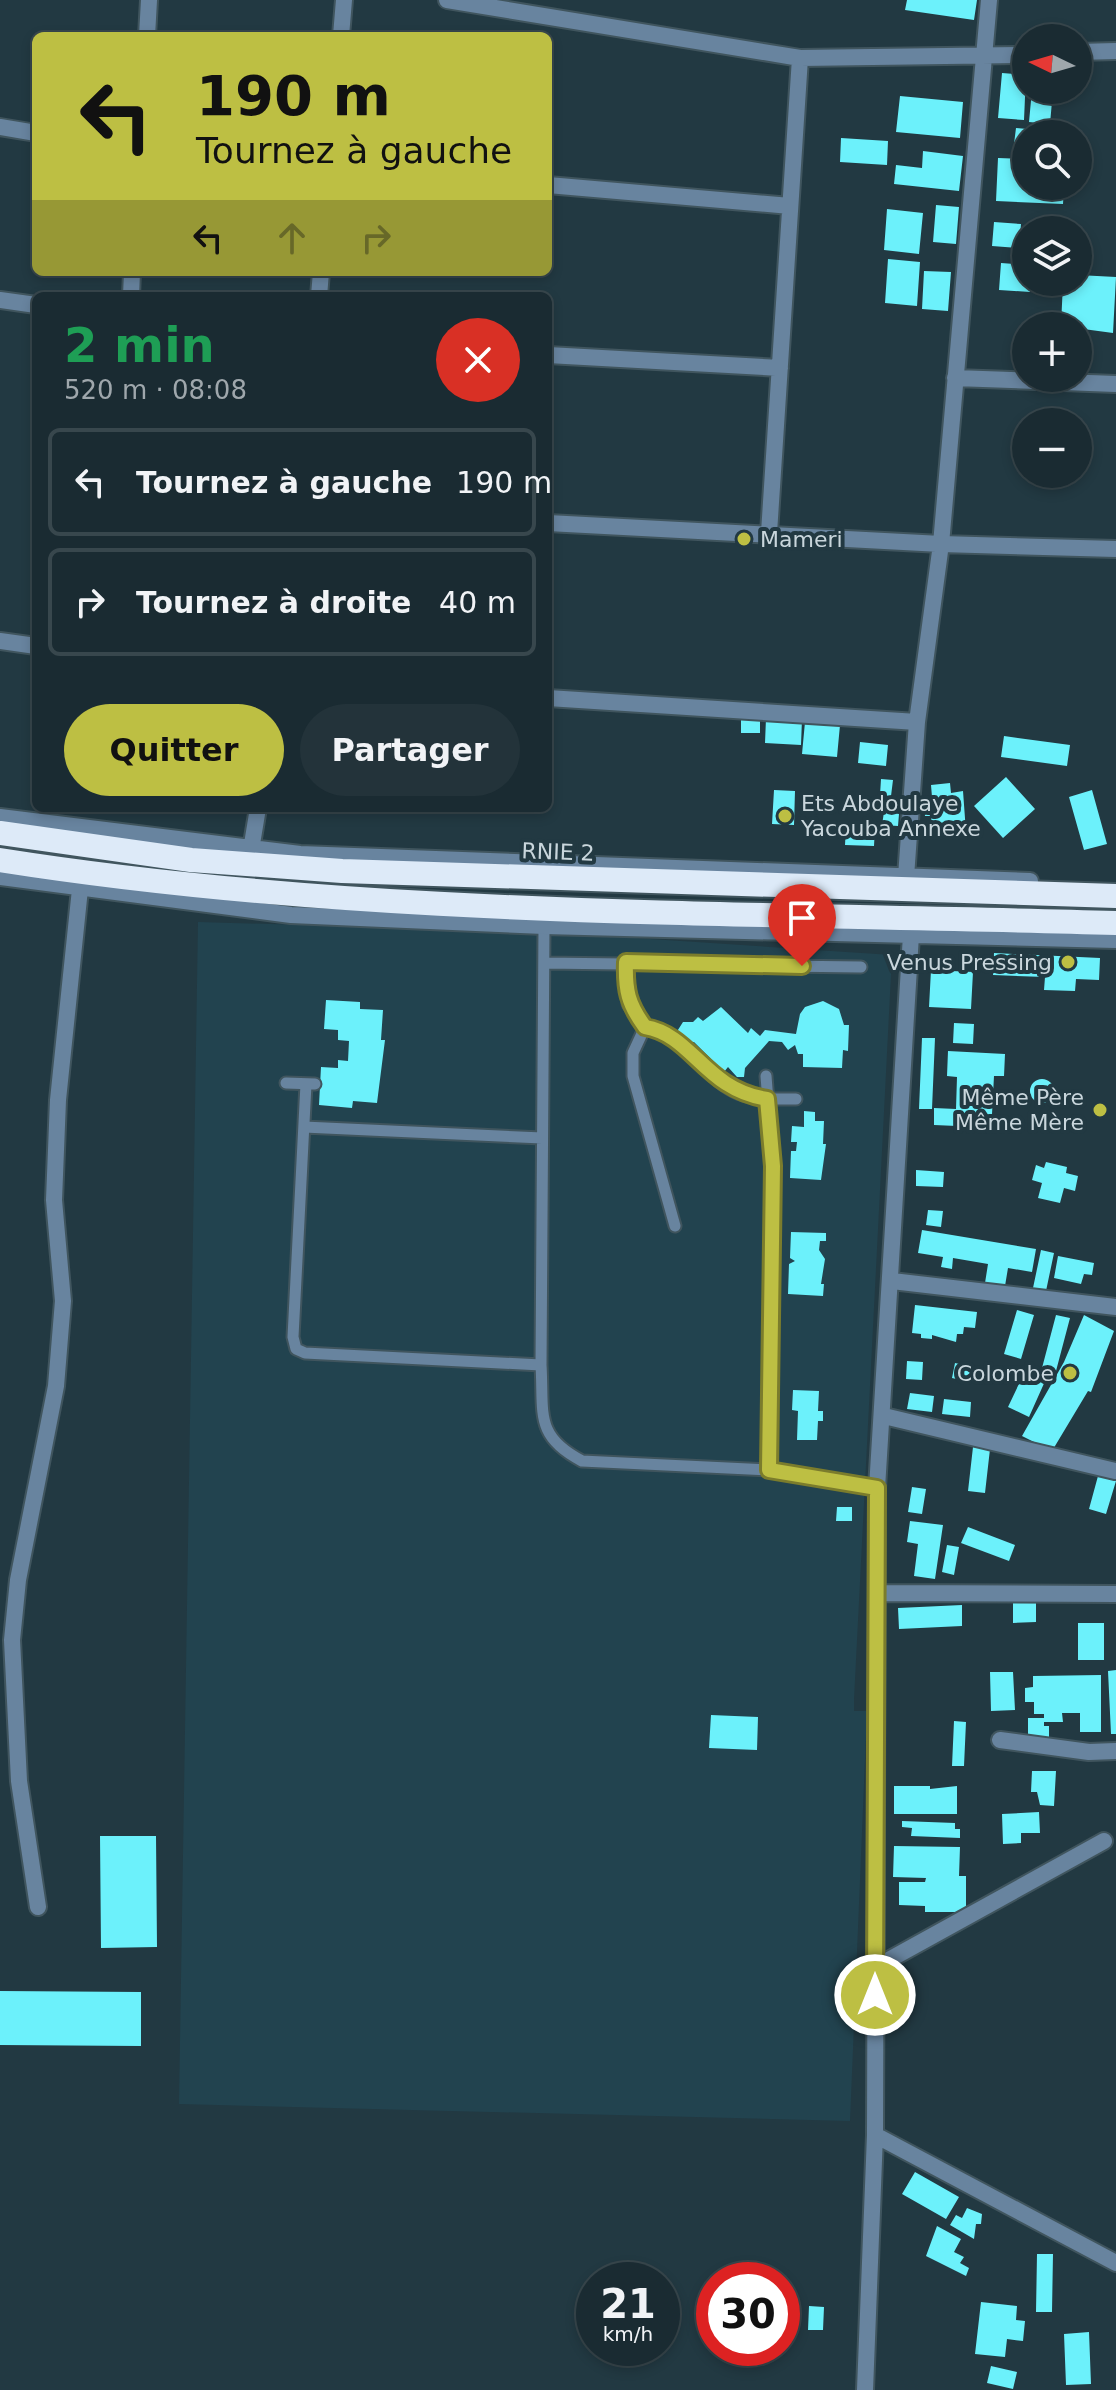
<!DOCTYPE html>
<html lang="fr">
<head>
<meta charset="utf-8">
<style>
  body { margin:0; font-family:"DejaVu Sans",sans-serif; background:#23333a; color:#f1f3f6; height:100vh; display:flex; flex-direction:column; font-size:30px; white-space:nowrap }
  * { box-sizing:border-box; margin:0 }
  p { font-size:26px; color:#9fa7ac }
  .icon { flex:none; width:44px; height:44px; fill:none; stroke:currentColor; stroke-width:2; stroke-linecap:round; stroke-linejoin:round }
  .map { position:relative; flex:1; overflow:hidden }
  .details { position:absolute; left:32px; top:292px; width:520px; height:520px; display:flex; flex-direction:column; background:#1a2b32; border-radius:12px; box-shadow:0 4px 12px #0003,0 0 0 2px #38474d }
  .details>* { flex:none }
  .guide { position:absolute; left:32px; top:32px; width:520px; height:244px; border-radius:12px; box-shadow:0 4px 12px #0003,0 0 0 2px #38474d; background:#bdbf43; color:#111; overflow:hidden }
  .needle { width:52px; rotate:275deg }
  .controls { position:absolute; left:1012px; top:24px; display:grid; gap:16px }
  .controls a { display:grid; place-items:center; width:80px; height:80px; border-radius:50%; background:#1a2b32; box-shadow:0 4px 12px #0003,0 0 0 2px #38474d; font-size:40px }
  .speed { position:absolute; left:576px; top:2262px; display:flex; gap:16px; font-size:40px; font-weight:700; text-align:center }
  .speed>* { display:grid; place-content:center; width:104px; height:104px; border-radius:50%; background:#1a2b32; box-shadow:0 4px 12px #0003,0 0 0 2px #38474d; line-height:1 }
  .speed small { font-size:20px; font-weight:400 }
  .speed .limit { border:12px solid #d22; background:#fff; color:#111 }
  .pin { position:absolute; display:grid; place-items:center; width:68px; height:68px; color:#fff; margin:-82px -34px; border-radius:50% 50% 50% 0; rotate:-45deg; box-shadow:0 0 8px #0007 }
  .pin .icon { rotate:45deg }
  .me { position:absolute; width:88px; margin:-44px; rotate:0deg; stroke-linejoin:round; filter:drop-shadow(0 0 6px #0008) }
  .turn { display:flex; align-items:center; gap:28px; height:168px; padding:0 32px; font-size:36px }
  .turn .icon { width:104px; height:104px; stroke-width:2.5 }
  .turn b { display:block; font-size:56px; line-height:68px }
  .lanes { display:flex; align-items:center; height:76px; padding:0 32px; background:#0003; justify-content:center; gap:40px; direction:ltr }
  .lanes .off { opacity:.35 }
  .round { display:grid; place-items:center; flex:none; width:84px; height:84px; border-radius:42px; background:#23333a }
  .summary { display:flex; align-items:center; justify-content:space-between; height:136px; padding:0 32px }
  h1 { font-size:48px; font-weight:600; line-height:60px; color:#1e9e55 }
  .action { display:flex; gap:16px; margin-top:auto; padding:16px 32px }
  .action a { flex:1; height:92px; border-radius:48px; background:#bdbf43; color:#111; font-size:32px; font-weight:600; line-height:92px; text-align:center }
  .action a+a { background:#23333a; color:#f1f3f6 }
  ul { padding:0; list-style:none }
  li { display:flex; align-items:center; gap:24px; height:108px; margin:0 16px 12px; padding:0 16px; border:4px solid #38474d; border-radius:12px }
  li div { flex:1 }
  li b { display:block; font-size:30px }
  li em { font-style:normal }
  .map>svg:first-child { display:block }
  .built { fill:#22434f }
  .building { fill:#6cf1fb }
  .lines { fill:none; stroke-linecap:round; stroke-linejoin:round }
  .lane-casing { stroke:#40555e; stroke-width:15 }
  .street-casing { stroke:#40555e; stroke-width:20 }
  .highway-casing { stroke:#40555e; stroke-width:28 }
  .lane { stroke:#68849f; stroke-width:11 }
  .street { stroke:#68849f; stroke-width:16 }
  .highway { stroke:#ddeaf8; stroke-width:24 }
  .route-casing { stroke:#7b7c2c; stroke-width:20 }
  .route { stroke:#bdbf43; stroke-width:14 }
  .poi-dot { fill:#bdbf43; stroke:#223942; stroke-width:3 }
  .labels { text-anchor:middle; dominant-baseline:central; stroke-width:8; stroke-linejoin:round; paint-order:stroke }
  .poi-label { font-size:22px; fill:#c9d6dc; stroke:#223942; text-anchor:end }
  .street-label { font-size:22px; fill:#c9d6dc; stroke:#223942 }
</style>
</head>
<body>
<div class="map">
<svg width="1116" height="2390" viewBox="0 0 1116 2390">
  <rect width="100%" height="100%" fill="#223942"/>
  <path class="built" d="M198,922L545,932L892,955L854,1699V1711H867L850,2121L179,2104Z"/>
  <path class="building" d="M907,0H977L974,20L905,10Z
    M1002,73L1026,75L1024,120L998,118Z
    M1032,90H1053L1050,124L1029,122Z
    M900,96L963,102L960,138L896,132Z
    M1016,128L1051,131L1050,134H1026V146L1014,144Z
    M841,138L888,141L887,165L840,162Z
    M923,151L963,156L959,191L894,184L896,165L922,168Z
    M998,158L1026,159V186H1064L1063,204L996,201Z
    M936,205L959,207L956,244L933,242Z
    M887,209L923,213L919,254L884,250Z
    M994,222L1021,224L1019,248L992,246Z
    M888,259L920,262L917,306L885,303Z
    M1001,263L1026,265L1030,292L999,290Z
    M924,271L951,272L948,311L922,309Z
    M1078,275L1116,277L1113,333L1061,326L1063,282H1078Z
    M741,717L760,718V733H741Z
    M766,718L802,719L801,745L765,743Z
    M805,722L840,725L837,757L802,754Z
    M1004,736L1070,745L1067,766L1001,757Z
    M860,742L888,745L886,766L858,763Z
    M1006,777L1035,809L1003,838L974,806Z
    M881,779L893,780L891,796L880,795Z
    M950,783L951,793L963,791L966,832L933,835L931,816H925L923,798L932,797L931,785Z
    M774,790L795,791L794,825L772,824Z
    M1092,790L1107,844L1084,850L1069,797Z
    M884,812L899,814L898,826L882,825Z
    M846,826L875,827L874,846L845,845Z
    M994,953L1100,958L1099,980L1076,979L1075,991L1044,990L1045,977L993,975Z
    M931,970L973,972L971,1009L929,1007Z
    M326,1000L360,1002V1009L383,1010L381,1040H385L377,1103L353,1101L352,1108L319,1105L321,1067L338,1068V1060L348,1061L349,1041L338,1040V1030L324,1029Z
    M823,1001L839,1009L844,1025H849L848,1051L843,1050L842,1068L803,1067V1054H798L795,1045L788,1050L782,1042L769,1041L745,1068L744,1077H737L728,1067L724,1072L694,1042L683,1044L676,1033L683,1022H693L698,1017L703,1021L721,1007L748,1033L751,1028L760,1036L765,1030L796,1034L800,1014L805,1007Z
    M954,1023L974,1024L973,1044L953,1043Z
    M922,1038H935L932,1109H919Z
    M948,1051L1005,1054L1004,1076H994L991,1133L980,1132V1127L934,1125V1108L956,1109L957,1077L947,1076Z
    M1030 1091a12 12 0 1 1 24 0a12 12 0 1 1-24 0Z
    M804,1111L815,1112V1121H824L823,1144H826L821,1180L790,1178L791,1151H796L797,1142H791L792,1126L804,1127Z
    M1046,1162L1067,1167L1066,1173L1078,1176L1075,1191L1064,1188L1060,1203L1038,1198L1042,1183L1032,1180L1036,1165L1044,1168Z
    M916,1170L944,1172L943,1187L916,1186Z
    M928,1210L943,1211L941,1227L926,1225Z
    M922,1230L1036,1249L1032,1272L1008,1268L1005,1286L985,1283L988,1264L953,1258L952,1269L941,1267L943,1257L918,1253Z
    M791,1232L826,1233V1241H820L819,1250L825,1259L821,1284H824L823,1296L788,1294L789,1264L795,1261L790,1258Z
    M1041,1250L1054,1253L1046,1291L1033,1288Z
    M1058,1256L1094,1263L1092,1275L1084,1274L1081,1284L1054,1278Z
    M915,1305L977,1312L975,1328L964,1327L963,1334H957L956,1342L932,1335V1339L921,1338V1334L912,1333Z
    M1017,1310L1034,1315L1021,1359L1004,1354Z
    M1056,1315L1070,1318L1056,1371L1042,1368Z
    M1084,1315L1114,1331L1091,1392L1088,1391L1052,1451L1022,1436L1064,1362Z
    M907,1361L923,1362L922,1380L906,1379Z
    M955,1363L977,1368L974,1383L952,1378Z
    M1026,1369L1046,1379L1029,1417L1008,1407Z
    M793,1390L819,1391L818,1411H823V1421H818L817,1440H797L798,1411L792,1410Z
    M910,1393L934,1396L932,1412L907,1409Z
    M944,1399L971,1402L970,1417L942,1414Z
    M973,1447L990,1449L985,1493L968,1491Z
    M1098,1476L1116,1481L1106,1514L1089,1509Z
    M912,1487L926,1489L922,1514L908,1512Z
    M837,1507H852V1521H836Z
    M910,1521L943,1525L935,1579L914,1576L918,1544L907,1542Z
    M968,1527L1015,1545L1009,1561L961,1543Z
    M947,1545L959,1547L954,1575L942,1572Z
    M1013,1603H1036V1622L1013,1623Z
    M962,1605V1626L899,1629L898,1608Z
    M1078,1623H1104V1660H1078Z
    M1116,1670V1734H1111L1108,1671Z
    M990,1672H1013L1015,1710L991,1711Z
    M1101,1675V1732H1080V1713H1062L1063,1722H1044V1726H1049V1738L1028,1739V1718H1044V1714H1034V1702H1025V1688L1033,1687V1676Z
    M711,1715L758,1717L757,1750L709,1748Z
    M954,1721L966,1722L964,1766H952Z
    M1032,1771H1056L1054,1806L1040,1805L1037,1792H1031Z
    M894,1786H930V1789L957,1786V1814H894Z
    M1039,1812L1040,1833H1021V1843L1003,1844L1002,1814Z
    M902,1821L955,1823V1829H960V1838L911,1836L912,1828L902,1827Z
    M100,1836H156L157,1947L101,1948Z
    M894,1846L960,1847L959,1876H966V1912H925V1906L899,1905V1882H925L926,1878L893,1877Z
    M0,1991L141,1992V2046L0,2045Z
    M915,2172L959,2197L946,2219L902,2194Z
    M967,2208L982,2214L981,2224H976L974,2239L950,2225L956,2215L962,2218Z
    M937,2226L961,2239L954,2252L964,2257L960,2263L969,2268L966,2276L926,2256Z
    M1037,2254H1053L1052,2312H1036Z
    M981,2302L1017,2306L1016,2320L1025,2321L1023,2341L1007,2339L1005,2357L975,2354Z
    M809,2306L824,2307L823,2330H808Z
    M1089,2332L1091,2384L1066,2385L1064,2334Z
    M991,2366L1017,2372L1013,2389L987,2383Z"/>
  <g class="lines">
    <defs>
      <path id="lane" d="M544,926L541,1365C544,1413 534,1436 582,1461L769,1470L877,1488
        M626,962L628,1004L645,1027L633,1053V1076L675,1226
        M544,963L861,967
        M645,1027C685,1034 703,1079 740,1094C757,1100 778,1099 796,1099
        M766,1076L773,1166L769,1470
        M286,1083L315,1084
        M306,1084L293,1337L296,1349L305,1353L541,1365
        M304,1127L542,1138"/>
      <path id="street" d="M447,0L800,58L1026,55
        M147,36L149,0
        M341,36L344,0
        M1078,52L1116,51
        M0,127L36,133
        M548,185L790,206
        M131,296L132,272
        M319,296L321,272
        M0,300L36,305
        M548,355L780,368
        M955,378L1116,384
        M548,523L941,544L1116,549
        M769,533L800,58
        M0,641L36,646
        M548,698L917,722
        M0,817L300,854L1030,881
        M251,850L258,808
        M0,877L291,915L544,926L1116,940
        M906,877L917,722L941,544L989,0
        M892,1281L1116,1307
        M884,1416L1115,1471
        M877,1593L1116,1594
        M1000,1740L1089,1752L1116,1751
        M38,1907L19,1781L12,1640L18,1580L56,1386L63,1301L54,1200L58,1100L80,889
        M876,1967L1104,1841
        M875,2135L1116,2263
        M865,2390L875,2135L877,1488L911,935"/>
      <path id="highway" d="M0,833L191,860L342,871L1116,896
        M0,860C368,918 744,912 1116,923"/>
    </defs>
    <use href="#lane" class="lane-casing"/>
    <use href="#street" class="street-casing"/>
    <use href="#highway" class="highway-casing"/>
    <use href="#lane" class="lane"/>
    <use href="#street" class="street"/>
    <use href="#highway" class="highway"/>
  </g>
  <g class="lines">
    <defs>
      <path id="route" d="M802,966L626,962C625,990 628,1004 645,1027C693,1035 704,1089 767,1099L773,1166L769,1470L877,1488L875,1995"/>
    </defs>
    <use href="#route" class="route-casing"/>
    <use href="#route" class="route"/>
  </g>
  <g class="poi-dot">
    <circle cx="744" cy="539" r="8"/>
    <circle cx="785" cy="816" r="8"/>
    <circle cx="1068" cy="962" r="8"/>
    <circle cx="1100" cy="1110" r="8"/>
    <circle cx="1070" cy="1373" r="8"/>
  </g>
  <g class="labels">
    <g class="poi-label">
      <text x="760" y="539" text-anchor="start">Mameri</text>
      <text x="801" y="803" text-anchor="start">Ets Abdoulaye<tspan x="801" dy="25">Yacouba Annexe</tspan></text>
      <text x="1052" y="962">Venus Pressing</text>
      <text x="1084" y="1097">Même Père<tspan x="1084" dy="25">Même Mère</tspan></text>
      <text x="1054" y="1373">Colombe</text>
    </g>
    <g class="street-label">
      <text transform="translate(558 852) rotate(2)">RNIE 2</text>
    </g>
  </g>
</svg>
<div class="controls">
<a><svg class="needle" viewBox="-14 -14 28 28"><path d="M0-13l5 13h-10z" fill="#e53935"/><path d="M0 13l5-13h-10z" fill="#9fa7ac"/></svg></a>
<a><svg class="icon" aria-label="search" viewBox="0 0 24 24"><circle cx="10" cy="10" r="6"/><path d="M15 15l6 6"/></svg></a>
<a><svg class="icon" aria-label="layers" viewBox="0 0 24 24"><path d="M12 4l9 5-9 5-9-5zM3 14l9 5 9-5"/></svg></a>
<a>+</a>
<a>−</a>
</div>
<div class="speed"><div>21<small>km/h</small></div><div class="limit">30</div></div>
<div class="pin" style="left:802px;top:966px;background:#d93025"><svg class="icon" aria-label="arrive" viewBox="0 0 24 24"><path d="M6 21V4h12l-3 4 3 4H6"/></svg></div>
<svg class="me" style="left:875px;top:1995px" viewBox="-20 -20 40 40"><circle r="17" fill="#bdbf43" stroke="#fff" stroke-width="3"/><path d="M0-11L8 9 0 5-8 9z" fill="#fff"/></svg>
<div class="guide">
<div class="turn"><svg class="icon" aria-label="left" viewBox="0 0 24 24"><path d="M17 20v-9H6M10 6l-5 5 5 5"/></svg><div><b>190 m</b>Tournez à gauche</div></div>
<div class="lanes"><svg class="icon" aria-label="left" viewBox="0 0 24 24"><path d="M17 20v-9H6M10 6l-5 5 5 5"/></svg><svg class="icon off" aria-label="ahead" viewBox="0 0 24 24"><path d="M12 20V5M6 11l6-6 6 6"/></svg><svg class="icon off" aria-label="right" viewBox="0 0 24 24"><path d="M7 20v-9h11M14 6l5 5-5 5"/></svg></div>
</div>
<section class="details">
<div class="summary"><div><h1>2 min</h1><p>520 m · 08:08</p></div><a class="round" style="background:#d93025;color:#fff"><svg class="icon" aria-label="close" viewBox="0 0 24 24"><path d="M6 6l12 12M18 6L6 18"/></svg></a></div>
<ul>
<li><svg class="icon" aria-label="left" viewBox="0 0 24 24"><path d="M17 20v-9H6M10 6l-5 5 5 5"/></svg><div><b>Tournez à gauche</b></div><em>190 m</em></li>
<li><svg class="icon" aria-label="right" viewBox="0 0 24 24"><path d="M7 20v-9h11M14 6l5 5-5 5"/></svg><div><b>Tournez à droite</b></div><em>40 m</em></li>
</ul>
<div class="action"><a>Quitter</a><a>Partager</a></div>
</section>
</div>
</body>
</html>
